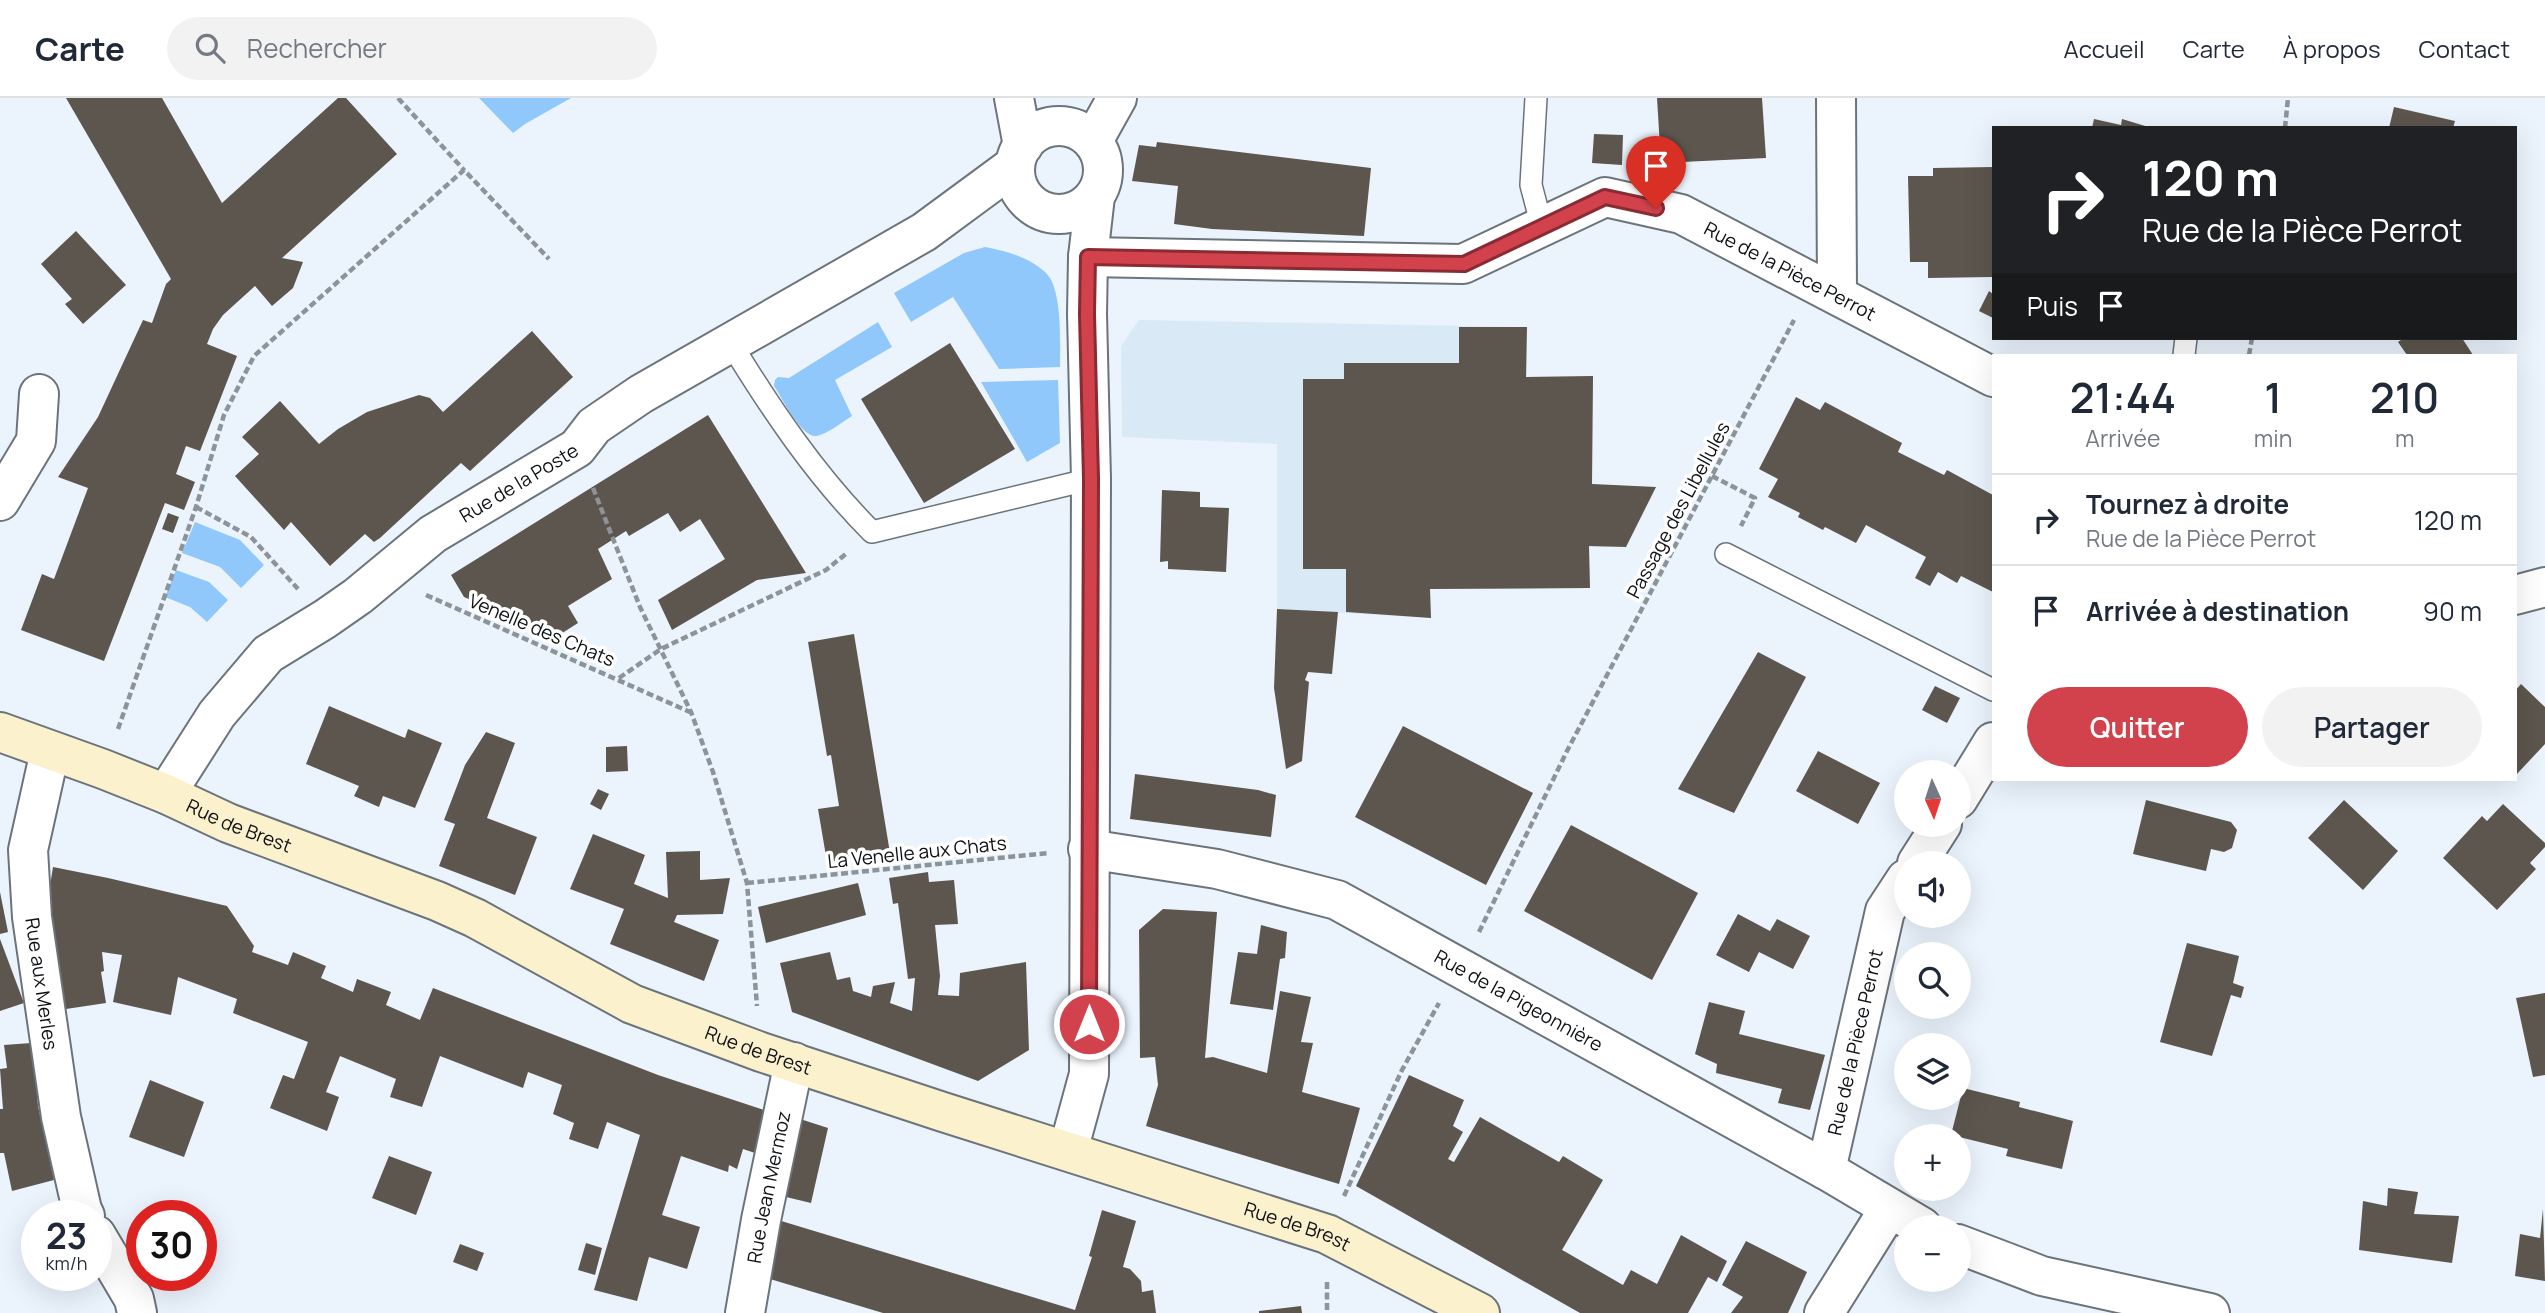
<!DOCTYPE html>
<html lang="fr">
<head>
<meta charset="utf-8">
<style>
  body { margin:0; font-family:Manrope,sans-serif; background:#f2f2f3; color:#1f2937; height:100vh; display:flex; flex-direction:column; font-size:26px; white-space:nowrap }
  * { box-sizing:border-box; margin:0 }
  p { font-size:23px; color:#747a83 }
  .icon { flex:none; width:38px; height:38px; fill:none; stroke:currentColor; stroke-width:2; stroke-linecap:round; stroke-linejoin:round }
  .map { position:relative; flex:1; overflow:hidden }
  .drawer { position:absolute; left:1992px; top:256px; width:525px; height:427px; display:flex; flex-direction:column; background:#fff; border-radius:0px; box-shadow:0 7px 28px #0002 }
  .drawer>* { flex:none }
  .top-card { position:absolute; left:1992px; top:28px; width:525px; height:214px; border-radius:0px; box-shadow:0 7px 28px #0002; background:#202124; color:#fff; overflow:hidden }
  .needle { width:46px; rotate:177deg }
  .controls { position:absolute; left:1894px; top:662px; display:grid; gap:14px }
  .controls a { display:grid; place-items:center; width:77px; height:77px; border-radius:50%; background:#fff; box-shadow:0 7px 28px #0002; font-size:35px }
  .speed { position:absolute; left:21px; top:1102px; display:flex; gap:14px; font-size:35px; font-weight:700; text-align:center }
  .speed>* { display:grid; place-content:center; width:91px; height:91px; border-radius:50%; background:#fff; box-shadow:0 7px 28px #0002; line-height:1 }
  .speed small { font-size:18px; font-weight:400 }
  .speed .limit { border:10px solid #d22; background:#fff; color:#111 }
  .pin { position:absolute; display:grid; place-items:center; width:60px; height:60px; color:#fff; margin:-72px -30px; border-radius:50% 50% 50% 0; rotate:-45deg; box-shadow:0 0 7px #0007 }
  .pin .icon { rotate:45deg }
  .me { position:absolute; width:77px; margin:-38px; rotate:0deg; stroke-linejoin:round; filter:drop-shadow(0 0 5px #0008) }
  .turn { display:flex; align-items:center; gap:24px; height:147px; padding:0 35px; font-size:32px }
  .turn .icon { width:91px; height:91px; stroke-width:2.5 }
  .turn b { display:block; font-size:49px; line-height:60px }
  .then { display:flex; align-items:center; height:66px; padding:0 35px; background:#0003; gap:14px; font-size:26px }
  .eta { display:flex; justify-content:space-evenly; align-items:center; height:119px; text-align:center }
  .eta b { font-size:42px; font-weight:600; line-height:49px }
  .button { display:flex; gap:14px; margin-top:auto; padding:14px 35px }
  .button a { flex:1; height:80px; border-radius:42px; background:#d2424d; color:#fff; font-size:28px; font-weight:600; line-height:80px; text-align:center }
  .button a+a { background:#f2f2f3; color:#1f2937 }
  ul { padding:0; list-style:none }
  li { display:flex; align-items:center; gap:21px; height:91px; padding:0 35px; border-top:2px solid #e0e1e3 }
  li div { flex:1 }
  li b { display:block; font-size:26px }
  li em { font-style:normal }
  header { display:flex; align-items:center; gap:42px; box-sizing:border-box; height:98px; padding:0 35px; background:#fff; border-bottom:2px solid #e0e1e3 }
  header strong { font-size:33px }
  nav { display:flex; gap:38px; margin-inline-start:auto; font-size:24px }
  .search { width:490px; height:63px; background:#f2f2f3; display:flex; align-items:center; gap:18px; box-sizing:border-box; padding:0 24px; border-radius:38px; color:#747a83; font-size:26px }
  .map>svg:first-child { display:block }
  .built { fill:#dae9f6 }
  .green { fill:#90c8fc }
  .building { fill:#5d564e }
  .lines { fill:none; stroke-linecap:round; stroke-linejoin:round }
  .service-casing { stroke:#6c747b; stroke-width:24 }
  .minor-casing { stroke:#6c747b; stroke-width:42 }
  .secondary-casing { stroke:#6c747b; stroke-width:42 }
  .path { stroke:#8c9399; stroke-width:4.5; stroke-dasharray:7 3.5; stroke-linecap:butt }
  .service { stroke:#fff; stroke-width:21 }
  .minor { stroke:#fff; stroke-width:38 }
  .secondary { stroke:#fcf1cd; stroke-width:38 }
  .route-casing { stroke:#882b32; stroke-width:18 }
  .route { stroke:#d2424d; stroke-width:12 }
  .labels { text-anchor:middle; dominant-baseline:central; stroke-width:7; stroke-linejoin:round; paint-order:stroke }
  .street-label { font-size:19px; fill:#0e1114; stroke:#fff }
</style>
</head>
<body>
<header>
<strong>Carte</strong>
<div class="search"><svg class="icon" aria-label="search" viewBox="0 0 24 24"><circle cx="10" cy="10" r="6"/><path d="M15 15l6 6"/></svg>Rechercher</div>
<nav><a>Accueil</a><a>Carte</a><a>À propos</a><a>Contact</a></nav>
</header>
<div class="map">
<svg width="2545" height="1215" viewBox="0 0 2545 1215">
  <rect width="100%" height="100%" fill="#ebf4fd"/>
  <path class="built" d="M1139,222L1527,229V279L1593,278L1592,386L1656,389L1626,449H1589L1590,490L1430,491L1431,520L1277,511V346L1122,339L1121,248Z"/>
  <path class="green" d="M479,0H571L525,26L513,35Z
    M985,149C1007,153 1028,159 1045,174C1063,189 1060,246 1060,269L999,271L953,199L911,224L894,195L964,155Z
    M878,224L892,249L835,282L852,318C842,324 829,335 817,338C801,340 783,301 774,288L775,282L778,279L789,280Z
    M1058,282L1060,345L1027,364L981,284Z
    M195,424L240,442L264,467L241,490L220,469L182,455Z
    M176,472L209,484L228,502L207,524L190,509L165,499Z"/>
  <path class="building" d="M66,0H162L222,105L338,0H346L397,56L282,160L303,164L293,190L272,208L255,188L223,217L213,231L207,246L237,258L200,353L186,348L176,376L195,384L184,412L165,405L104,563L21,532L42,476L54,481L88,390L58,379L98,319L143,222L152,225L166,186L171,181Z
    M1657,0H1762L1766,60L1661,65Z
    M2394,9L2455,23L2453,30H2389Z
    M2094,21L2121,27L2122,21L2152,30H2092Z
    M1594,36L1623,37L1622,67L1592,65Z
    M1157,44L1371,70L1364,138L1212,131L1174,126L1178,88L1132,83L1139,47L1156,49Z
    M1993,69L1992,179L1928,180V164H1910L1908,78H1933V70Z
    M76,133L126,187L83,226L65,206L72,201L41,166Z
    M1989,193L1993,196V220L1979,213Z
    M1459,229H1527L1526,279L1593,278L1592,386L1656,389L1626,449L1589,448L1590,490L1430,491L1431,520L1346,514V471H1303V281H1344V265H1459Z
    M532,233L573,279L470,373L461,365L380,440L374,444L365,436L330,468L291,424L284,432L235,378L259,356L242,339L280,303L319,346L338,331L367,314L419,297L430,300L443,314Z
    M2404,240H2462L2473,257H2407L2398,244Z
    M950,245L1015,351L924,405L861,301Z
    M1796,299L1820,312L1825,304L1902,345L1898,354L1944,377L1947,372L1993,397V494L1961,478L1957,485L1938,474L1930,488L1915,480L1926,459L1866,427L1856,445L1825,429L1823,432L1798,419L1800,415L1768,399L1778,381L1759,371Z
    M708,317L806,475L757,482L672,532L658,502L725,461L700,421L680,434L668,415L629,438L626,433L598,451L612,481L568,508L578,525L556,539L464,499L451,477Z
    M1162,392L1200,394V409L1229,410L1226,474L1168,471V463L1160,464Z
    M168,415L179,419L173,435L162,431Z
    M1277,511L1338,514L1332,576L1308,574L1305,582L1309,584L1302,663L1286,671L1274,590Z
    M854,536L890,755L827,764L818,711L839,708L831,657L827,658L808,544Z
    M1758,554L1806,579L1734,715L1678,691Z
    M2521,586L2545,609V646L2515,678V593Z
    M1935,588L1960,600L1947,625L1922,612Z
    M329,608L405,640L408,631L442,645L415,710L383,698L379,709L354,698L359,688L306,666Z
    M1403,628L1533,695L1486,787L1355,719Z
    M486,634L515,645L487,720L537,739L515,797L439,768L455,726L444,722L465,667Z
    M627,648L628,673L606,674V649Z
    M1818,653L1880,685L1858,726L1796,693Z
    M1135,676L1258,692L1276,697L1271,739L1130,721Z
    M598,691L609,696L601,712L590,706Z
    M2146,702L2231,724L2237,732L2232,750L2224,754L2211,751L2206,773L2133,756Z
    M2344,702L2398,753L2363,792L2308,740Z
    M2503,706L2545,745V749L2530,765L2536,771L2497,812L2443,760L2482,718L2487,723Z
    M1571,727L1698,795L1652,882L1524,813Z
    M593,736L645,757L634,786L668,800L666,754L700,753V782L730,780L723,816L677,817L674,824L719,842L704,883L610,846L624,811L570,791Z
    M53,769L108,780L227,808L254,848L252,854L288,867L293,854L326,868L321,880L353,894L357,881L391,894L386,907L420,922L433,890L658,977L767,1013L761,1057L743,1051L737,1071L729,1067L728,1074L681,1058L662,1117L700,1129L687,1171L649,1159L637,1203L594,1192L640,1037L607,1024L598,1051L569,1041L574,1025L553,1016L562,987L528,974L523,990L440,958L422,1009L390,999L396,981L340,958L326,994L339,999L327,1033L270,1010L283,977L294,981L308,944L233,915L237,901L178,879L171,917L113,904L122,857L102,854L104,873L101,874L106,905L66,911L50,814L46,813Z
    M928,774L929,784L954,782L958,826L935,827L940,878L938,897L959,898L960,875L1026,864L1029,952L978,983L792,914L780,865L830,854L837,882L850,879L853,893L871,899L873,888L895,884L890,905L912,913L915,880L908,881L898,805L893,806L889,780Z
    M858,785L866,817L766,845L758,809Z
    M0,794L8,834L0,836Z
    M1163,811L1217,814L1205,960L1213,959L1267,975L1280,893L1311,899L1301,944L1313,945L1302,994L1360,1010L1339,1086L1146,1028L1158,987L1155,959L1140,960L1139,832Z
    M1738,816L1770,833L1777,821L1810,838L1793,871L1759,854L1749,874L1716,857Z
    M1261,827L1287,834L1285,860L1280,861L1273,912L1230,906L1238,854L1257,856Z
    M0,841L24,905L0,913Z
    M2187,845L2239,858L2233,885L2244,889L2241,900L2231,897L2212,958L2160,944Z
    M2545,895V977L2533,979L2516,900Z
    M1709,904L1745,913L1739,936L1825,957L1810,1012L1778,1005L1782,991L1716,975L1717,966L1695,956Z
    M31,945L34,969H35L38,1008L54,1082L12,1093L4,1055H0V1011H3L0,971L7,970L4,947Z
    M1409,977L1464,1002L1453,1028L1463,1034L1448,1061L1454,1064L1480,1019L1559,1064L1563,1058L1603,1082L1562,1152L1564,1153L1623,1187L1631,1172L1657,1186L1681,1137L1727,1163L1717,1184L1708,1179L1688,1215H1580L1356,1088Z
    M150,982L204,1004L184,1059L129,1039Z
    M1963,990L2020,1004L2019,1009L2073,1023L2062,1071L2006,1058L2008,1051L1951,1037Z
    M797,1020L828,1030L811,1105L782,1098Z
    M389,1058L432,1074L416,1117L372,1100Z
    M2388,1090L2418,1094L2414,1116L2459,1118L2452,1165L2359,1152L2363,1103L2387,1108Z
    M2543,1111L2545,1183L2515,1178L2520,1136L2540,1140Z
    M1102,1112L1136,1123L1123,1169L1130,1171L1141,1183L1142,1194L1153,1192L1156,1215H883L770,1181L778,1122L1075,1212L1092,1159L1089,1158Z
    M1746,1143L1807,1174L1788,1215H1731L1743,1199L1722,1187Z
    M586,1145L602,1150L595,1177L578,1172Z
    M460,1146L484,1155L477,1173L453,1164Z
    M1301,1208L1302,1215H1259V1213Z"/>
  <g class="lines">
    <defs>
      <path id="service" d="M1536,0L1531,87L1542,129
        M730,244C771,311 816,378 872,434L1091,381
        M2184,257L2186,240
        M1726,456L1993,592"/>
      <g id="minor">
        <path d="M1014,0L1023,48"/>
        <path d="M1836,0L1837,196"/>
        <circle cx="1059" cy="72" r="44"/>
        <path d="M1093,43L1117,0"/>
        <path id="s1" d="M1088,159L1463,166L1605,99L1681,116L1993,279"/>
        <path d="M0,403L36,343L39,296"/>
        <path d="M2515,497L2545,489"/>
        <path id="s2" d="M50,653L28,752L32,819L61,1019L82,1112L85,1118"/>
        <path id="s3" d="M166,696L217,616L268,556L325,521L358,498L433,436L577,350L594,328L641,296L924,134L1015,67"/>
        <path d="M1958,701L1993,644"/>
        <path id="s4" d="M1088,751L1217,771L1337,802L1826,1072L1922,1129"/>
        <path d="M1917,765L1942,726"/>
        <path d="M1068,1053L1089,976L1091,381L1087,216L1088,159L1095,98"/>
        <path id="s5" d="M1826,1072L1885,813L1906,781"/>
        <path d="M96,1137L134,1201L137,1215"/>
        <path d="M1958,1146L2042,1178L2210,1215"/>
        <path id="s6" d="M745,1215L761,1122L794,964"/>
        <path d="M1824,1215L1889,1111"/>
      </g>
      <g id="secondary">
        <path id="s7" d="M0,634L103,671L166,696L228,725L437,803L475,820L632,906L761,954L943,1014L1327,1136L1480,1215"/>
      </g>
    </defs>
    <use href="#service" class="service-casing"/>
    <use href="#minor" class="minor-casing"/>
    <use href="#secondary" class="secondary-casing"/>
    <path class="path" d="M398,0L464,72
      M2285,30L2288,0
      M2249,257L2252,240
      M1712,378L1755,400L1741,428
      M593,390L640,509L691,614L713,674L747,785L757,908
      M196,409L251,439L298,491
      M426,497L690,614
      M619,580L661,551L826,472L847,455
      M118,631L196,409L224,317L254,258L464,72L549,161
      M747,785L1049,755
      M1479,834L1567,653L1794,222
      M1344,1098L1402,972L1439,905
      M1327,1184V1215"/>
    <use href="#service" class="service"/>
    <use href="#minor" class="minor"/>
    <use href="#secondary" class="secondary"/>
  </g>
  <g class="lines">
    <defs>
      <path id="route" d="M1089,926L1091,381L1087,216L1088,159L1464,166L1605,99L1656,110"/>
    </defs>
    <use href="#route" class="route-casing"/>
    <use href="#route" class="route"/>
  </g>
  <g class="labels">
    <g class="street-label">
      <text stroke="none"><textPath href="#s1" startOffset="733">Rue de la Pièce Perrot</textPath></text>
      <text stroke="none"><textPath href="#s3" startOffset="478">Rue de la Poste</textPath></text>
      <text transform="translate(1678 412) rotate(-62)">Passage des Libellules</text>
      <text transform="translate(542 532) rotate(23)">Venelle des Chats</text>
      <text stroke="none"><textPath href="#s7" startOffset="257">Rue de Brest</textPath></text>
      <text transform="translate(917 754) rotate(-6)">La Venelle aux Chats</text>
      <text stroke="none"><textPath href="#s2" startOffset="236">Rue aux Merles</textPath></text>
      <text stroke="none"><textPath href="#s4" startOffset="462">Rue de la Pigeonnière</textPath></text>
      <text stroke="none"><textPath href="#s5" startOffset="131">Rue de la Pièce Perrot</textPath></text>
      <text stroke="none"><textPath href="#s7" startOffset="824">Rue de Brest</textPath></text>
      <text stroke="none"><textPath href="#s6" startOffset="128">Rue Jean Mermoz</textPath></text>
      <text stroke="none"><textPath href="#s7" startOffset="1391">Rue de Brest</textPath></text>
    </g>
  </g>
</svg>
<div class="controls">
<a><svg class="needle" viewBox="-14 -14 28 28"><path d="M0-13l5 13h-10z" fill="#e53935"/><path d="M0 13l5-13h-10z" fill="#747a83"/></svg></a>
<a><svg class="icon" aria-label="sound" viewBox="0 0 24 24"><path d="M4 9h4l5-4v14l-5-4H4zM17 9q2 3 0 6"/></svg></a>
<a><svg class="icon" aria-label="search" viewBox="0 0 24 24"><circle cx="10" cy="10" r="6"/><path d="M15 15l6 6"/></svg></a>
<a><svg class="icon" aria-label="layers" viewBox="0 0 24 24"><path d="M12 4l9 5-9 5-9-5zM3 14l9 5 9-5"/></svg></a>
<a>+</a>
<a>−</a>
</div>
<div class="speed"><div>23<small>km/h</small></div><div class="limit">30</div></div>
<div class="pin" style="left:1656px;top:110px;background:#d93025"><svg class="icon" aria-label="arrive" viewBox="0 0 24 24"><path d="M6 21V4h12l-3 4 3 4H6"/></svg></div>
<svg class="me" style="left:1089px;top:926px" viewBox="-20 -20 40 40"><circle r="17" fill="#d2424d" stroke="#fff" stroke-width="3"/><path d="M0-11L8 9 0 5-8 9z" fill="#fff"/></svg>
<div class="top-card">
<div class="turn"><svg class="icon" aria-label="right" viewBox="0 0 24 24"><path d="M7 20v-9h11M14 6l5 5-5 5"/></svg><div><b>120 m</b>Rue de la Pièce Perrot</div></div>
<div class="then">Puis<svg class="icon" aria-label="arrive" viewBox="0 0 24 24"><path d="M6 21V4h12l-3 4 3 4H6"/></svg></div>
</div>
<section class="drawer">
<div class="eta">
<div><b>21:44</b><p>Arrivée</p></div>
<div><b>1</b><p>min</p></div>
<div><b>210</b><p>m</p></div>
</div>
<ul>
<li><svg class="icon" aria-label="right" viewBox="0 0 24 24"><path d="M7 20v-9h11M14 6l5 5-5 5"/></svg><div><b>Tournez à droite</b><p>Rue de la Pièce Perrot</p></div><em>120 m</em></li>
<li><svg class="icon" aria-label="arrive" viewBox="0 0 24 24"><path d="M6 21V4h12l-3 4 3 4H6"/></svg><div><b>Arrivée à destination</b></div><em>90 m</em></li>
</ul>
<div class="button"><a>Quitter</a><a>Partager</a></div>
</section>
</div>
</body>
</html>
